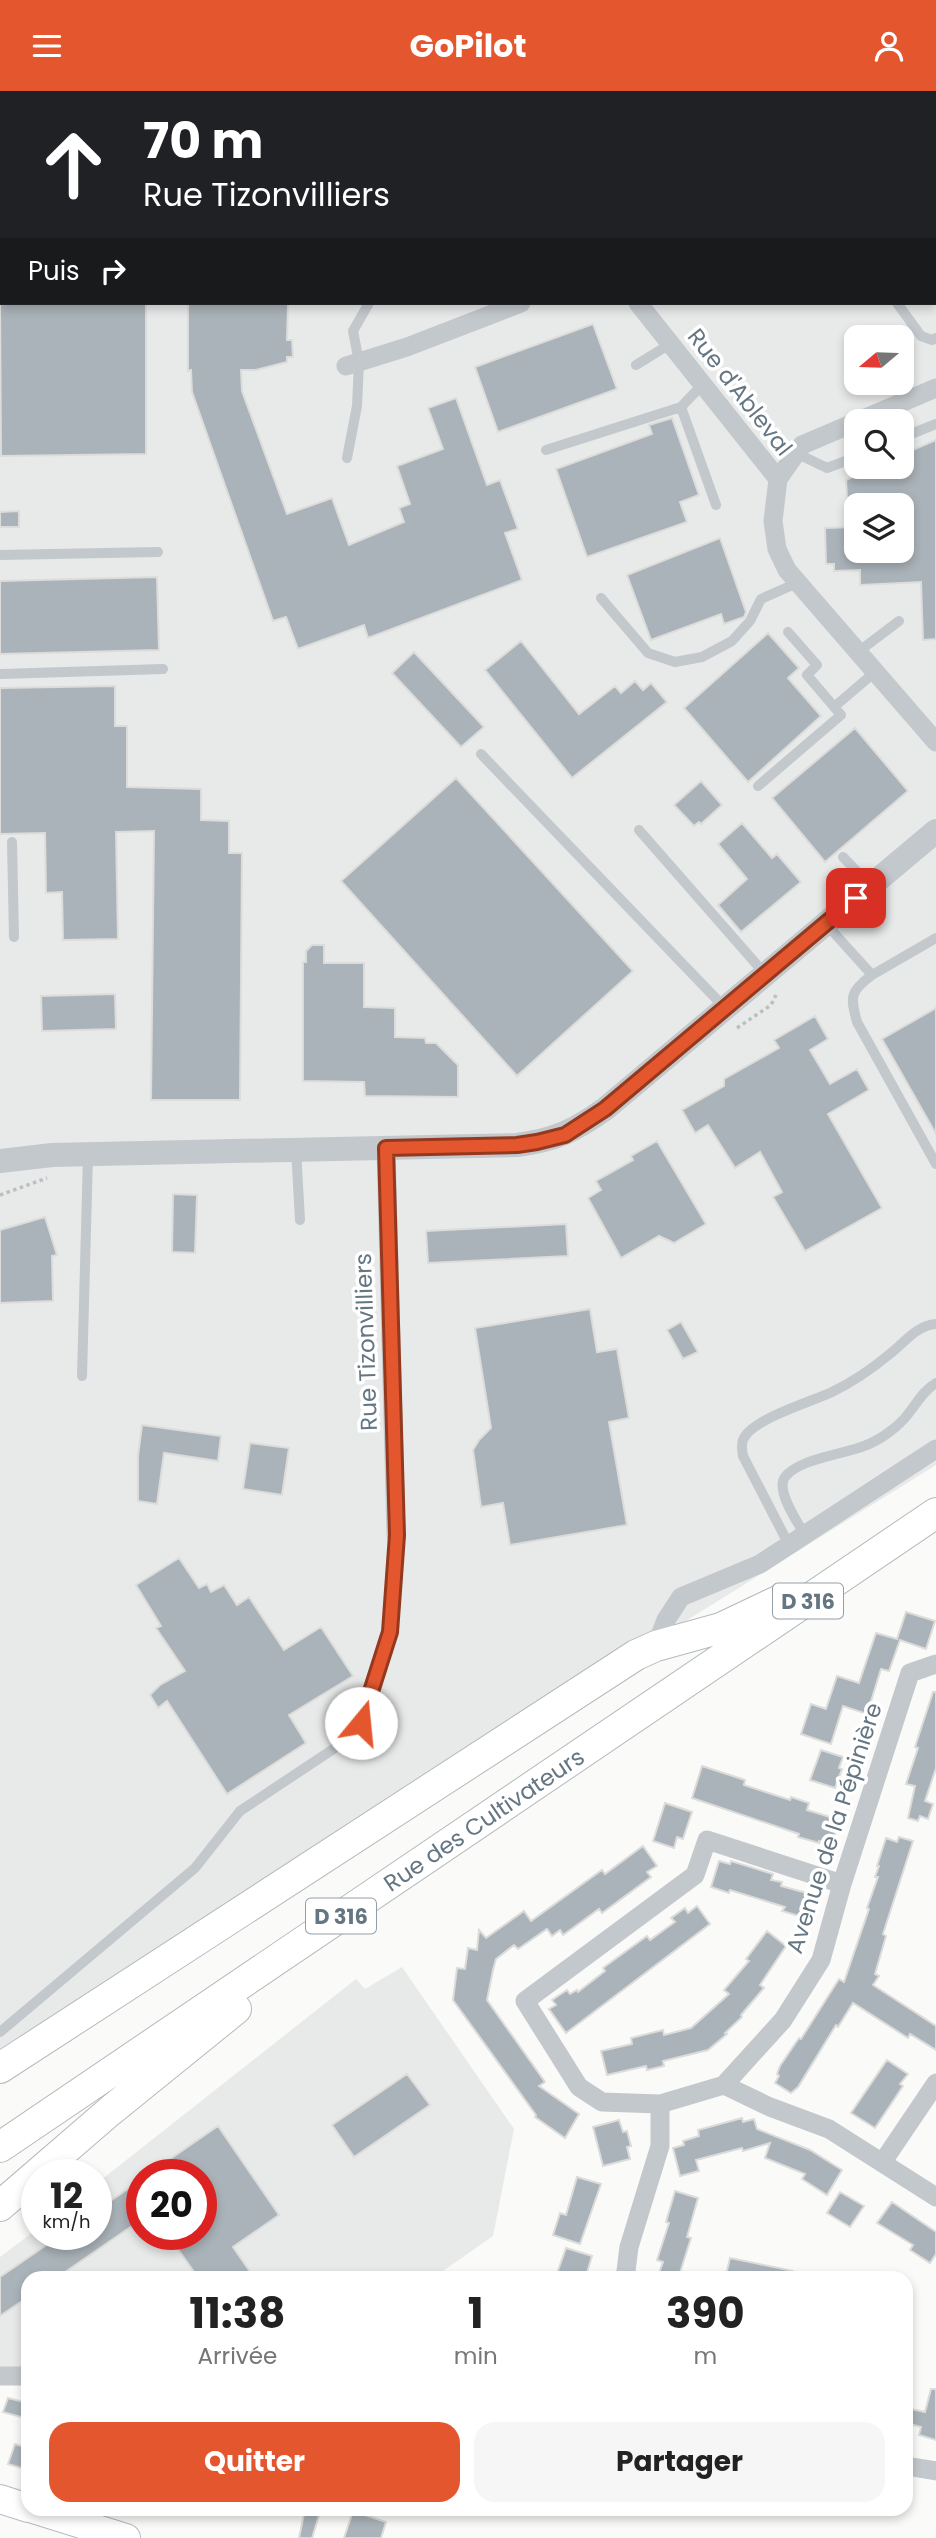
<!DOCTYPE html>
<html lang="fr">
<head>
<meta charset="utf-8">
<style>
  body { margin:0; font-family:Poppins,sans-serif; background:#f6f6f6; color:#222; height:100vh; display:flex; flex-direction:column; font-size:26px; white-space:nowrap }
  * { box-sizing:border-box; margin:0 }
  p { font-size:23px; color:#767676 }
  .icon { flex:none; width:38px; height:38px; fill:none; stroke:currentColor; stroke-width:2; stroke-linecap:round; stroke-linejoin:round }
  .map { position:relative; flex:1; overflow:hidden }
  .details { position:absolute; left:21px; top:2180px; width:892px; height:245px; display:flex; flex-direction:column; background:#fff; border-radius:21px; box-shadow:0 4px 10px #0003 }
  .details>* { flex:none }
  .hud { position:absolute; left:0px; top:0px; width:936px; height:214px; box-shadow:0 4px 10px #0003; background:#202124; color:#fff; overflow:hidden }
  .needle { width:46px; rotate:251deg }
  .fabs { position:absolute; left:844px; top:234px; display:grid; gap:14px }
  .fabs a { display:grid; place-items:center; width:70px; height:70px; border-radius:14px; background:#fff; box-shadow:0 4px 10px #0003; font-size:35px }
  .speed { position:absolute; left:21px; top:2068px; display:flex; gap:14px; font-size:35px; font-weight:700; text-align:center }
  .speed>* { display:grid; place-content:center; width:91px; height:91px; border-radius:50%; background:#fff; box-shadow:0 4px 10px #0003; line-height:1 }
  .speed small { font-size:18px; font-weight:400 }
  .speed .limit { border:10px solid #d22; background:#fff; color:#111 }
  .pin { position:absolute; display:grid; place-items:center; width:60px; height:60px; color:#fff; margin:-30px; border-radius:14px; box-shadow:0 4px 10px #0006 }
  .me { position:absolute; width:77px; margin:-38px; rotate:17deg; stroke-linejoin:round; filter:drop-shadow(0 0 5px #0008) }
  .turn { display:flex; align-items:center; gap:24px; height:147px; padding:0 28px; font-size:32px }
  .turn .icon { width:91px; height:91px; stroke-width:2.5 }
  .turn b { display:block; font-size:49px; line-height:60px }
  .then { display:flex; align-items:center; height:66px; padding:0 28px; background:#0003; gap:14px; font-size:26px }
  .eta { display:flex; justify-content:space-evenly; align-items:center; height:119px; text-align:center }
  .eta b { font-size:42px; font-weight:700; line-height:49px }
  .cta { display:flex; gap:14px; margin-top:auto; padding:14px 28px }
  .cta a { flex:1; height:80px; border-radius:21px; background:#e4572e; color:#fff; font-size:28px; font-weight:700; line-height:80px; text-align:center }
  .cta a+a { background:#f6f6f6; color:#222 }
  header { display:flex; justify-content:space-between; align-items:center; height:91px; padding:0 28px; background:#e4572e; color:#fff; font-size:32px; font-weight:700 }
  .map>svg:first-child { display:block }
  .built { fill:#e8e9e9; fill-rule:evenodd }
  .building { fill:#aab3b9; stroke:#dcdcda; stroke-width:2 }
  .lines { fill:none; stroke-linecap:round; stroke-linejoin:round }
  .secondary-casing { stroke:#b3babf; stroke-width:30 }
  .primary-casing { stroke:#b5babe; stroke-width:32 }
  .path { stroke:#bbbfc2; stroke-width:3.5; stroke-dasharray:3.5 3.5; stroke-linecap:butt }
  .service { stroke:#c3c8cc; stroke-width:10 }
  .minor { stroke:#c3c8cc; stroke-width:19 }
  .tertiary { stroke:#c3c8cc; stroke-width:24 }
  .secondary { stroke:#fff; stroke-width:28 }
  .primary { stroke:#fff; stroke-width:30 }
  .route-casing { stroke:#94391e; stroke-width:18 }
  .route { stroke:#e4572e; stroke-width:12 }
  .labels { text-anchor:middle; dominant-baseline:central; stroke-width:7; stroke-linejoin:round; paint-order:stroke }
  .shield { fill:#fff; stroke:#939fa8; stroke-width:2 }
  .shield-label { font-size:21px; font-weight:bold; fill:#657683 }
  .street-label { font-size:23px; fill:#657683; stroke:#fff }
</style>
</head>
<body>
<header><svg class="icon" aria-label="menu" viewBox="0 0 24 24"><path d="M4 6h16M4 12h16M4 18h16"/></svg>GoPilot<svg class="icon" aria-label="person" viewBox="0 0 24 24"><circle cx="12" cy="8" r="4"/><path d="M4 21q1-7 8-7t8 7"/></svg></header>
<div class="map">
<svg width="936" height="2447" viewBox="0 0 936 2447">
  <rect width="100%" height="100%" fill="#fafaf8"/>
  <path class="built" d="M0,0H936V1374L0,1958ZM2,2H934V212H2ZM856,247H901V292H856ZM856,331H901V376H856ZM856,415H901V460H856Z
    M402,1876L514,2038L493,2145L433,2187L28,2188V2276L0,2277V2166L37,2138V2144H96V2093L356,1888L365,1898ZM142,2084H201V2144H142Z"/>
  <path class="building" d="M0,212H146V363L1,365Z
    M188,212H288L287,249H292L293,266H287V271L256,279H241L242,300L287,423L332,407L349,454L404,431L399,417L410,413L397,375L443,358L428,317L456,307L487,394L500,389L518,438L505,442L522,489L368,547L364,534L298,558L286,526L273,530L192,301L191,279L188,280Z
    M593,233L617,298L498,341L475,276Z
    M672,327L699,404L680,411L687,431L587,466L556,378L652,343L649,334Z
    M936,349V548L923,549L921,491L860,494V479L834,480V473H826L825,437L856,436V460H901V405L847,408L846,389L874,376H901V364Z
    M19,420V436H0V421Z
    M720,447L746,521L744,526L724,533L721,523L651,549L627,484Z
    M157,486L159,559L0,563V490Z
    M768,542L799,577L788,587L821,625L748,691L684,617Z
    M521,550L579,623L615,595L621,602L635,590L643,599L651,592L667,611L572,687L485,579Z
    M414,561L484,636L461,656L392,582Z
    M115,595V635H127V696L201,698V729L229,730V762H242L240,1009H151L154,740L116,741L118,848L63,849L62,801L46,802L45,742L0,743V597Z
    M855,637L908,700L825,771L772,707Z
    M456,687L633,880L517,985L341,790Z
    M701,690L722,714L701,733L699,731L694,735L674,714Z
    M742,732L772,767L777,763L801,791L741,841L718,814L747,788L718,753Z
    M312,854H324V872H364V916L395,917V946L425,947L426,952H436L458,974V1006L365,1005L364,991L303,990V871H306V860Z
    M115,903L116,938L42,940L41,905Z
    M936,917V1043L882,948Z
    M815,925L828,948L810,959L830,993L857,978L869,999L828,1023L882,1117L805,1160L773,1106L782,1101L760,1061L735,1077L708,1034L695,1042L682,1019L724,995V988L779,957L774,949Z
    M657,1050L706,1133L674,1152L659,1145L621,1167L588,1107L601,1099L596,1090L633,1069L631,1065Z
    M173,1103L197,1104L195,1162L172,1161Z
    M45,1126L57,1164L52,1165L53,1210L0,1212V1139Z
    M566,1133L568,1165L428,1172L426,1140Z
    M590,1218L597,1261L617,1258L619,1270L629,1327L609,1331L627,1434L510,1454L503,1412L481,1416L473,1359L479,1349L491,1337L475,1237Z
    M681,1231L698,1261L683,1268L667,1239Z
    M142,1334L221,1345L218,1370L164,1362L157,1413L138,1410V1365Z
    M250,1352L289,1357L282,1404L243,1398Z
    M179,1467L199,1497L207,1493L211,1501L224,1494L237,1514L249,1506L284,1559L321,1536L353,1585L289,1624L306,1652L227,1703L167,1610L158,1617L150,1604L160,1594L185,1580L156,1537L161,1535L136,1494Z
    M906,1521L935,1530L926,1558L900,1549L889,1580L881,1578L867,1623L843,1615L831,1653L801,1643L811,1613L826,1618L837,1585L859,1592L876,1542L897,1548Z
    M933,1601H936V1677L925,1710L933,1713L928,1728L920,1725L918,1730L908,1727L915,1695L906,1693L918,1657L915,1656Z
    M821,1659L843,1666L839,1677L842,1678L835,1697L810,1689Z
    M702,1675L745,1689L744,1694L790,1709L791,1706L809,1712L807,1719L840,1729L832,1753L819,1750V1752L798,1746L799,1743L692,1707Z
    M665,1712L692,1721L683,1748L677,1746L674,1757L653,1750Z
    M899,1746L913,1750L883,1843L886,1845L875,1883L879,1885L873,1894L936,1935V1959L910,1943L908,1947L853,1912L838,1936L836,1934L798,1996L791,2002L775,1992L779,1985L777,1983L780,1975L799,1947L801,1948L839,1888L844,1891L869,1818L867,1817L878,1786H875L879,1775H877L886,1747L897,1751Z
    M643,1755L657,1775L647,1781L651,1786L602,1822L599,1818L563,1844L560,1839L552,1845L547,1838L518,1858L514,1854L496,1868L493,1879L487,1909L545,1991L539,1995L579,2023L565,2047L535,2026L536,2024L453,1909L457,1877L465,1878L468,1857L477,1859L479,1839L486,1847L524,1820L531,1830L602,1779L605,1783Z
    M719,1770L730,1773L731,1770L773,1783L771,1789L782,1791L781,1795L814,1804L806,1827L782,1820L785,1816L730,1799L729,1802L711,1796Z
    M697,1815L710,1833L566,1942L549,1918L556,1914L552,1909L567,1899L570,1903L577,1899L578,1901L605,1880L603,1877L647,1845L650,1849L675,1831L671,1827L685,1817L688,1822Z
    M767,1840L786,1855L760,1894L764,1897L741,1924L742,1926L725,1942L727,1943L708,1959L663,1970L664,1975L647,1979L646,1975L607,1984L601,1960L632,1953L631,1947L663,1939L664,1944L691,1937L729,1903L724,1899L749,1870L746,1868Z
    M887,1969L908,1983L900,1993L903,1995L875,2037L851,2022Z
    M407,1983L430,2014L354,2066L332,2034Z
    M742,2027L743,2031L754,2028L757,2038L810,2059L842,2079L827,2104L802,2088L805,2083L765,2067L770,2052L743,2060L742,2057L696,2069L699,2080L680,2085L673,2057L684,2054L683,2050L699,2045L698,2039Z
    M619,2029L623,2041L627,2040L631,2055L627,2056L630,2068L603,2075L593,2036Z
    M218,2035L279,2124L233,2156L255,2188H199L168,2144H201V2084H147Z
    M577,2086L601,2093L580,2153L553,2144L560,2122L566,2124Z
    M142,2088V2128L55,2188H28V2206L0,2225V2186L61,2144H96V2120Z
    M675,2100L698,2107L687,2146L691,2147L678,2188H657L663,2171L657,2169L669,2132L666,2131Z
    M840,2101L864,2115L850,2136L827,2122Z
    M892,2111L936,2141V2163L930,2172L910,2159L913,2154L877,2132Z
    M566,2157L592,2165L585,2188H555Z
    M730,2167L793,2180L792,2188H725Z
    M931,2298H936V2349L919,2344L921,2336L906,2332V2317L925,2321Z
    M8,2307L28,2312V2328L3,2321Z
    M15,2353L28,2357V2379L8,2373Z
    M305,2418H321L312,2447H299Z
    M353,2420L386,2431L381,2447H344Z"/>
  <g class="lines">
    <defs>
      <path id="secondary" d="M0,2408L28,2417
        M33,2418L126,2447"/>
      <path id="primary" d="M0,1977L636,1564L656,1555L721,1537L782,1508
        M0,2056L936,1422
        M0,2115L110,2020L236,1918"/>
    </defs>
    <use href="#secondary" class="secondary-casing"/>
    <use href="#primary" class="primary-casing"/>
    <path class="path" d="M737,937L771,914L776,904
      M0,1104L47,1087"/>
    <path class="service" d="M194,0V2
      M744,0L745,2
      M649,2L650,0
      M897,212L921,245L932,249L936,247
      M636,274L670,253
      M681,316L702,294
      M901,347L936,333
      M546,359L681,316L716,414
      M796,362L827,377L856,366
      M347,367L357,315L359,271L353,240L369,212
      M0,464L158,461
      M601,507L648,562L675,571L702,566L732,550L750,530L761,508L797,492
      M858,561L899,530
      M0,583L163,578
      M834,616L875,581
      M481,663L725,917
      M758,695L841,624L807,584L817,574L788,541
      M639,739L765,883
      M12,751L14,846
      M843,766L870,794
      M826,833L872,884C850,900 850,906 857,931L936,1073
      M872,884L936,847
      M296,1059L300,1129
      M82,1285L88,1065
      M805,1444C798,1432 775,1399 785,1386C798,1368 844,1363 864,1355C878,1350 894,1339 904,1328C915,1316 922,1300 936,1292
      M789,1454L743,1365C742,1359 741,1354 743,1349C751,1328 811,1311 832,1301C853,1291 873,1277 891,1262C905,1251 917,1234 936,1233
      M0,1941L195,1777L240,1720L344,1651L361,1632L390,1541L396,1444"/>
    <path class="minor" d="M0,54H2
      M638,212L778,388
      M346,275L407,256L521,212
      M936,297L802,354L778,388L773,430L777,458L787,479L936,651
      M386,1057L396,1444
      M656,1555L666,1529L681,1506L760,1473L936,1358
      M842,1793L707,1749L695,1784L525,1910L579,1996L602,2011L660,2013L724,1994L783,1929L821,1869L842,1793L910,1582L936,1573
      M724,1994L770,2016L829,2038L936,2106
      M882,2072L936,1992
      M625,2188L629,2156L660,2055V2013
      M0,2285H28
      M906,2375L936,2380"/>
    <path class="tertiary" d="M0,1070L52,1064L517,1054C555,1049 574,1040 605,1018L936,740"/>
    <use href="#secondary" class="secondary"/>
    <use href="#primary" class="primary"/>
  </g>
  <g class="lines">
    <defs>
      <path id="route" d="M361,1632L390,1541L397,1444L386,1057L517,1054L537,1051L565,1044L605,1018L856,807"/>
    </defs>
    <use href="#route" class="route-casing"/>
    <use href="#route" class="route"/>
  </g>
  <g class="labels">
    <g class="shield">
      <rect x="773" y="1492.5" width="70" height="35" rx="5"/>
      <rect x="306" y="1807.5" width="70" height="35" rx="5"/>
    </g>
    <g class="shield-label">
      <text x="808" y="1510">D 316</text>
      <text x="341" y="1825">D 316</text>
    </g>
    <g class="street-label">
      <text transform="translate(740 301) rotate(52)">Rue d'Ableval</text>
      <text transform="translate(366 1251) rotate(-92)">Rue Tizonvilliers</text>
      <text transform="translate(484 1729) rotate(-34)">Rue des Cultivateurs</text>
      <text transform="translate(834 1737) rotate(-72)">Avenue de la Pépinière</text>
    </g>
  </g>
</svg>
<div class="fabs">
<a><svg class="needle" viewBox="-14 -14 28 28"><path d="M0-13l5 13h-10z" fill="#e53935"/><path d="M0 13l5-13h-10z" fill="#767676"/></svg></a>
<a><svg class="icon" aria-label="search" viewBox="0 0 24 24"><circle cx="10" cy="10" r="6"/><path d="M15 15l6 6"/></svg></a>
<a><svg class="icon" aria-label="layers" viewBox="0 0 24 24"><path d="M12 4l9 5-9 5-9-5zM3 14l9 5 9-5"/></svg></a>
</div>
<div class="speed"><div>12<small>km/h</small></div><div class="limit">20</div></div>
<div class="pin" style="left:856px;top:807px;background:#d93025"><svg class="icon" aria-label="arrive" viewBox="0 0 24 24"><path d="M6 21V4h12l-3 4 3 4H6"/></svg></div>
<svg class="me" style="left:361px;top:1632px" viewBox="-20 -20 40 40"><circle r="19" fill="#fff"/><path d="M0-13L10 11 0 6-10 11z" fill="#e4572e"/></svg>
<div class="hud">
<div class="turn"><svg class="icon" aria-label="ahead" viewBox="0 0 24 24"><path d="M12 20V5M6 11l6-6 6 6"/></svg><div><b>70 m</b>Rue Tizonvilliers</div></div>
<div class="then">Puis<svg class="icon" aria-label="right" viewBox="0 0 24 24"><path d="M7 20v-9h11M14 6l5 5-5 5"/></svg></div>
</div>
<section class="details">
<div class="eta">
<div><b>11:38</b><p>Arrivée</p></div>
<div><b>1</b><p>min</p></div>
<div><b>390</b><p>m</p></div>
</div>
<div class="cta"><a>Quitter</a><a>Partager</a></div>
</section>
</div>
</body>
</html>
